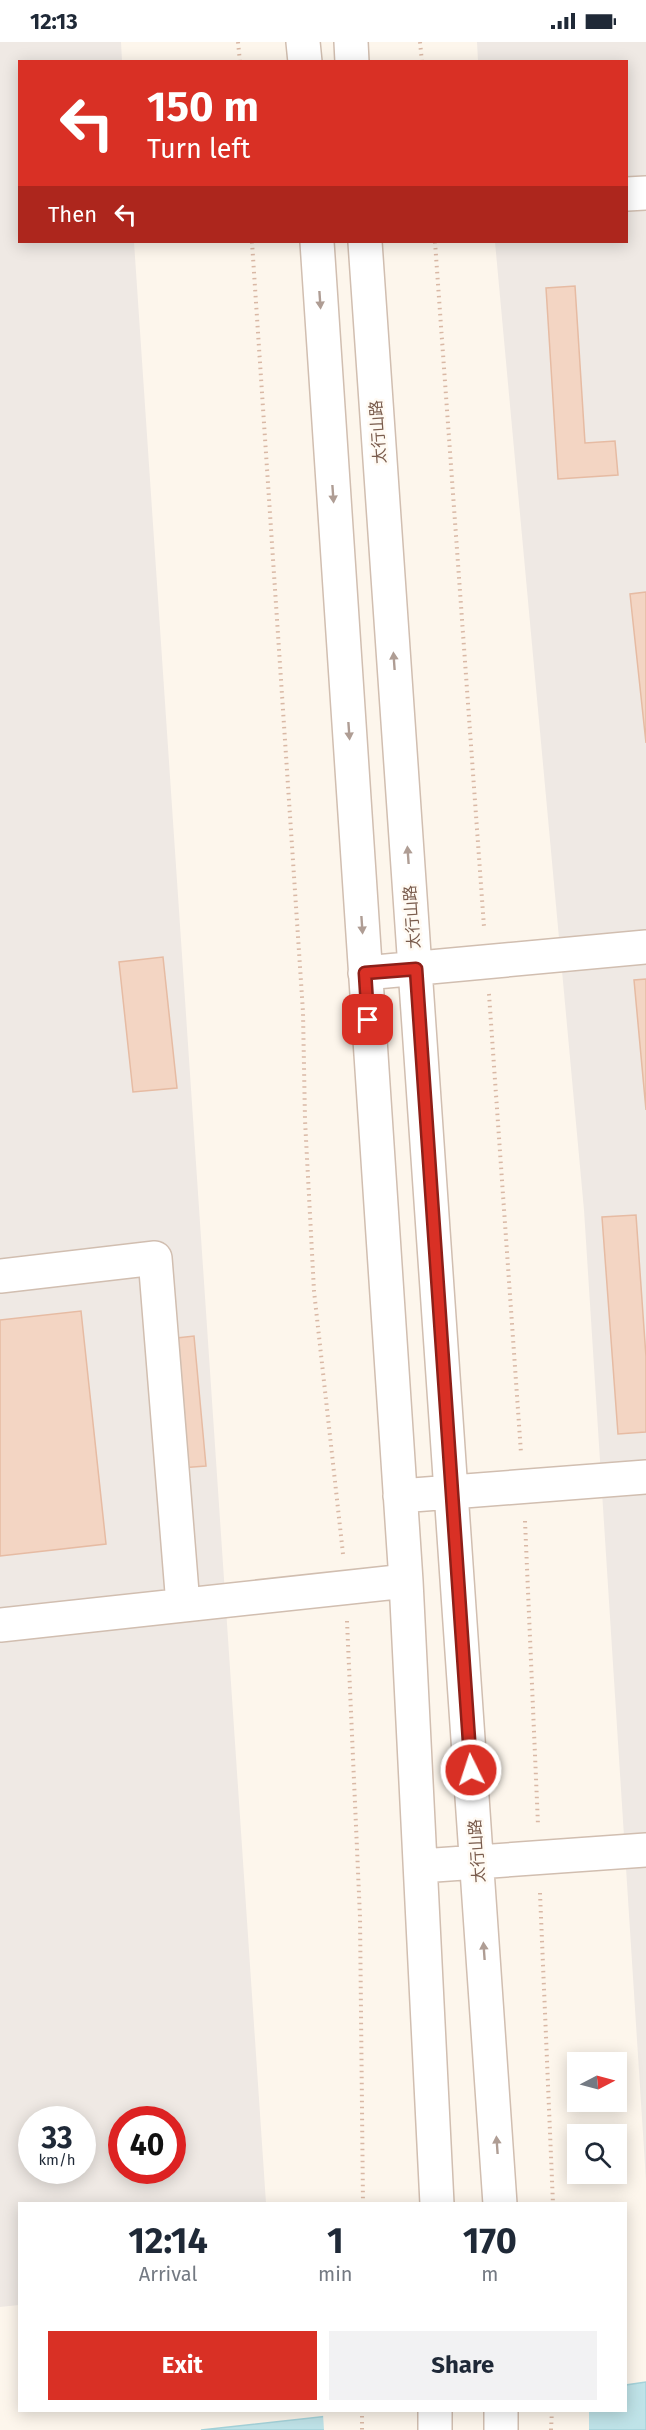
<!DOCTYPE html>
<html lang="en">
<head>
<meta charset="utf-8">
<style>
  body { margin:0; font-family:"Fira Sans","Noto Sans SC",sans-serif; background:#f2f2f3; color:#1f2937; height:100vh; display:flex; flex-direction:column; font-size:22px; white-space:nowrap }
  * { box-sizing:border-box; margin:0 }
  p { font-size:20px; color:#747a83 }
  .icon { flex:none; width:33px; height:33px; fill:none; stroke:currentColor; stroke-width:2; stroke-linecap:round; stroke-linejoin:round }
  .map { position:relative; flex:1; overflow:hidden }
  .panel { position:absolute; left:18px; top:2160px; width:609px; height:210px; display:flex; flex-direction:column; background:#fff; border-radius:0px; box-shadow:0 3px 15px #0003 }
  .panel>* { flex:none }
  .guide { position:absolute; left:18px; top:18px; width:610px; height:183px; border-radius:0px; box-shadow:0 3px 15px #0003; background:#d93025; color:#fff; overflow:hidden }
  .needle { width:39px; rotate:84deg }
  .controls { position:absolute; left:567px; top:2010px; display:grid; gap:12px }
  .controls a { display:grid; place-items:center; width:60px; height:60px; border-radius:0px; background:#fff; box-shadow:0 3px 15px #0003; font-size:30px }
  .speed { position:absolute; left:18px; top:2064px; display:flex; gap:12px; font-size:30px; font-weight:700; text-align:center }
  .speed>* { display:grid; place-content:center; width:78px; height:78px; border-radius:50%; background:#fff; box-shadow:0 3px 15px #0003; line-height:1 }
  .speed small { font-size:15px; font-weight:400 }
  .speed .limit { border:9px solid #d22; background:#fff; color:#111 }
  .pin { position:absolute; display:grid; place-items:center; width:51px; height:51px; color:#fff; margin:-26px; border-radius:12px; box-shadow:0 3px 9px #0006 }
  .me { position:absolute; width:66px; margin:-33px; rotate:356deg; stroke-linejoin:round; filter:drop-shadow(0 0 4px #0008) }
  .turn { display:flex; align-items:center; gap:21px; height:126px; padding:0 30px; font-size:27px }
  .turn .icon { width:78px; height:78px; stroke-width:2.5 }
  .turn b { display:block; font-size:42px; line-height:51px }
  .then { display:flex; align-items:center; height:57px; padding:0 30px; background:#0003; gap:12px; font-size:22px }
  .eta { display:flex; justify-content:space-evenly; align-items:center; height:102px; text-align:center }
  .eta b { font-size:36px; font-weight:700; line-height:42px }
  .cta { display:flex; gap:12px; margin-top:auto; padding:12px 30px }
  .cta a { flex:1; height:69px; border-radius:0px; background:#d93025; color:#fff; font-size:24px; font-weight:700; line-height:69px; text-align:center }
  .cta a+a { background:#f2f2f3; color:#1f2937 }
  .status { display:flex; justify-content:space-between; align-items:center; height:42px; padding:0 30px; background:#fff; direction:ltr }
  .status svg { height:16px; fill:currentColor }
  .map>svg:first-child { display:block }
  .industrial { fill:#efe9e4; fill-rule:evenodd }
  .water { fill:#bfe3e8; stroke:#a5d3da; stroke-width:1.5 }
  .pier { fill:#fdf6ec }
  .building { fill:#f3d5c3; stroke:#e6bba3; stroke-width:1.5 }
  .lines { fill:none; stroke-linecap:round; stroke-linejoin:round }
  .minor-casing { stroke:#d1beb0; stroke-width:36 }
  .path { stroke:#d9b8a5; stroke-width:4; stroke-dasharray:1.5 4.5; stroke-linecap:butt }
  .minor { stroke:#fff; stroke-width:33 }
  .oneway { fill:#af9d94 }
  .route-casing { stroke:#8d1f18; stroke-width:15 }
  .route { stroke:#d93025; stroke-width:10 }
  .labels { text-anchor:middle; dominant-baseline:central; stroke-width:5; stroke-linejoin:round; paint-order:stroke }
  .street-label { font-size:16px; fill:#7a5c4d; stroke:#fffaf3 }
</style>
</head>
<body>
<div class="status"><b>12:13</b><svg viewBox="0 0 49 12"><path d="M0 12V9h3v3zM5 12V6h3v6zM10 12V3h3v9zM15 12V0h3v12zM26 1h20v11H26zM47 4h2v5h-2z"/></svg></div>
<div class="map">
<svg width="646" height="2388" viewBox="0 0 646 2388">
  <rect width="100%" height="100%" fill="#fdf6ec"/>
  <path class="industrial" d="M0,0H121L122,19L20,20V200H134L266,2161L20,2162L19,2263L0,2265ZM32,2078H82V2128H32ZM122,2078H172V2128H122Z
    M477,0H646V2139L584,1168L495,200H627V20L478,19Z"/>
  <path class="water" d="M646,2340V2388H201L383,2368H626V2343Z"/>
  <path class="pier" d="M355,2368L589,2369V2388H324L323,2372Z"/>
  <path class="building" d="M575,244L585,401L615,399L618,433L558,437L546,246Z
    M646,550V701L630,552Z
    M163,915L177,1046L133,1050L119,920Z
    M646,937V1068L634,938Z
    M636,1173L646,1315V1390L618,1392L602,1175Z
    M81,1269L106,1502L0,1514V1278Z
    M194,1294L206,1424L180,1426L168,1297Z"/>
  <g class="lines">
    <defs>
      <path id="minor" d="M303,0L305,20
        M351,0L352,20
        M627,152L646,151
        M317,200L406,1539L437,2162
        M365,200L500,2162
        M365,931L646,905
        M0,1234L155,1216L183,1563
        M400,1454L646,1435
        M0,1583L406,1539
        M421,1824L646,1808
        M435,2388V2368
        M501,2388V2368"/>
    </defs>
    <use href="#minor" class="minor-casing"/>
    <path class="path" d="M238,0L240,20
      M420,0L422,20
      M252,200L303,970L305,1078L314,1249L343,1512
      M435,200L484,885
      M489,952L521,1411
      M525,1479L538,1783
      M347,1579L360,1875L363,2162
      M540,1851L553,2162
      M362,2368V2388
      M551,2388L552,2368"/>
    <use href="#minor" class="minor"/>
  </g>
  <defs><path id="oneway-solid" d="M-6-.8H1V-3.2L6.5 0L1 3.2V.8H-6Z" transform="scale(1.5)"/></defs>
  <g class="oneway">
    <use href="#oneway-solid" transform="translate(320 258) rotate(86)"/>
    <use href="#oneway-solid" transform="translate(333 452) rotate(86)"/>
    <use href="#oneway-solid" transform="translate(394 619) rotate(-94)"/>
    <use href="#oneway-solid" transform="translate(349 689) rotate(86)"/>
    <use href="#oneway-solid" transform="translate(408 813) rotate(-94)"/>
    <use href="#oneway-solid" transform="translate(362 883) rotate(86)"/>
    <use href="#oneway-solid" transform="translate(484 1909) rotate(-94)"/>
    <use href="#oneway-solid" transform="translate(497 2103) rotate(-94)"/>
  </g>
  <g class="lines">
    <defs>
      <path id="route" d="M368,978L365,931L416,927L471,1728"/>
    </defs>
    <use href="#route" class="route-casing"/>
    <use href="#route" class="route"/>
  </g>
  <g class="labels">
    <g class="street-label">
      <text transform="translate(378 390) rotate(-94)">太行山路</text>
      <text transform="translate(412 875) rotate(-94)">太行山路</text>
      <text transform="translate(477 1809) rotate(-94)">太行山路</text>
    </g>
  </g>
</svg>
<div class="controls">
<a><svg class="needle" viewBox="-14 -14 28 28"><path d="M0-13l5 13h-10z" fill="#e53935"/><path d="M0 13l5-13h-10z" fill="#747a83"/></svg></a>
<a><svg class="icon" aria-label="search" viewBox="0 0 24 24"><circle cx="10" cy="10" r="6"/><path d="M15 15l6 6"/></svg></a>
</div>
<div class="speed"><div>33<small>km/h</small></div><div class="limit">40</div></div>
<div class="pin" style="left:368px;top:978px;background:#d93025"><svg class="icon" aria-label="arrive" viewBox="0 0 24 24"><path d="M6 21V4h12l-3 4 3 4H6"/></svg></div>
<svg class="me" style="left:471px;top:1728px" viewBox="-20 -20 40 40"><circle r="17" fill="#d93025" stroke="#fff" stroke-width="3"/><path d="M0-11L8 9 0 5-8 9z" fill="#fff"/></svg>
<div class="guide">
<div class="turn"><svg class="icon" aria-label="left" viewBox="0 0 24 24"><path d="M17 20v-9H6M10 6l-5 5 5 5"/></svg><div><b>150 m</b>Turn left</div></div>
<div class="then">Then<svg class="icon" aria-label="left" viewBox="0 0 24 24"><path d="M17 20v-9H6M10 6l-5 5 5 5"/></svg></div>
</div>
<section class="panel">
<div class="eta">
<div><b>12:14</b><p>Arrival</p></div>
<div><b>1</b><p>min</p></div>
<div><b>170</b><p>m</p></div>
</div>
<div class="cta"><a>Exit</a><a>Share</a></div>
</section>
</div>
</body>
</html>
